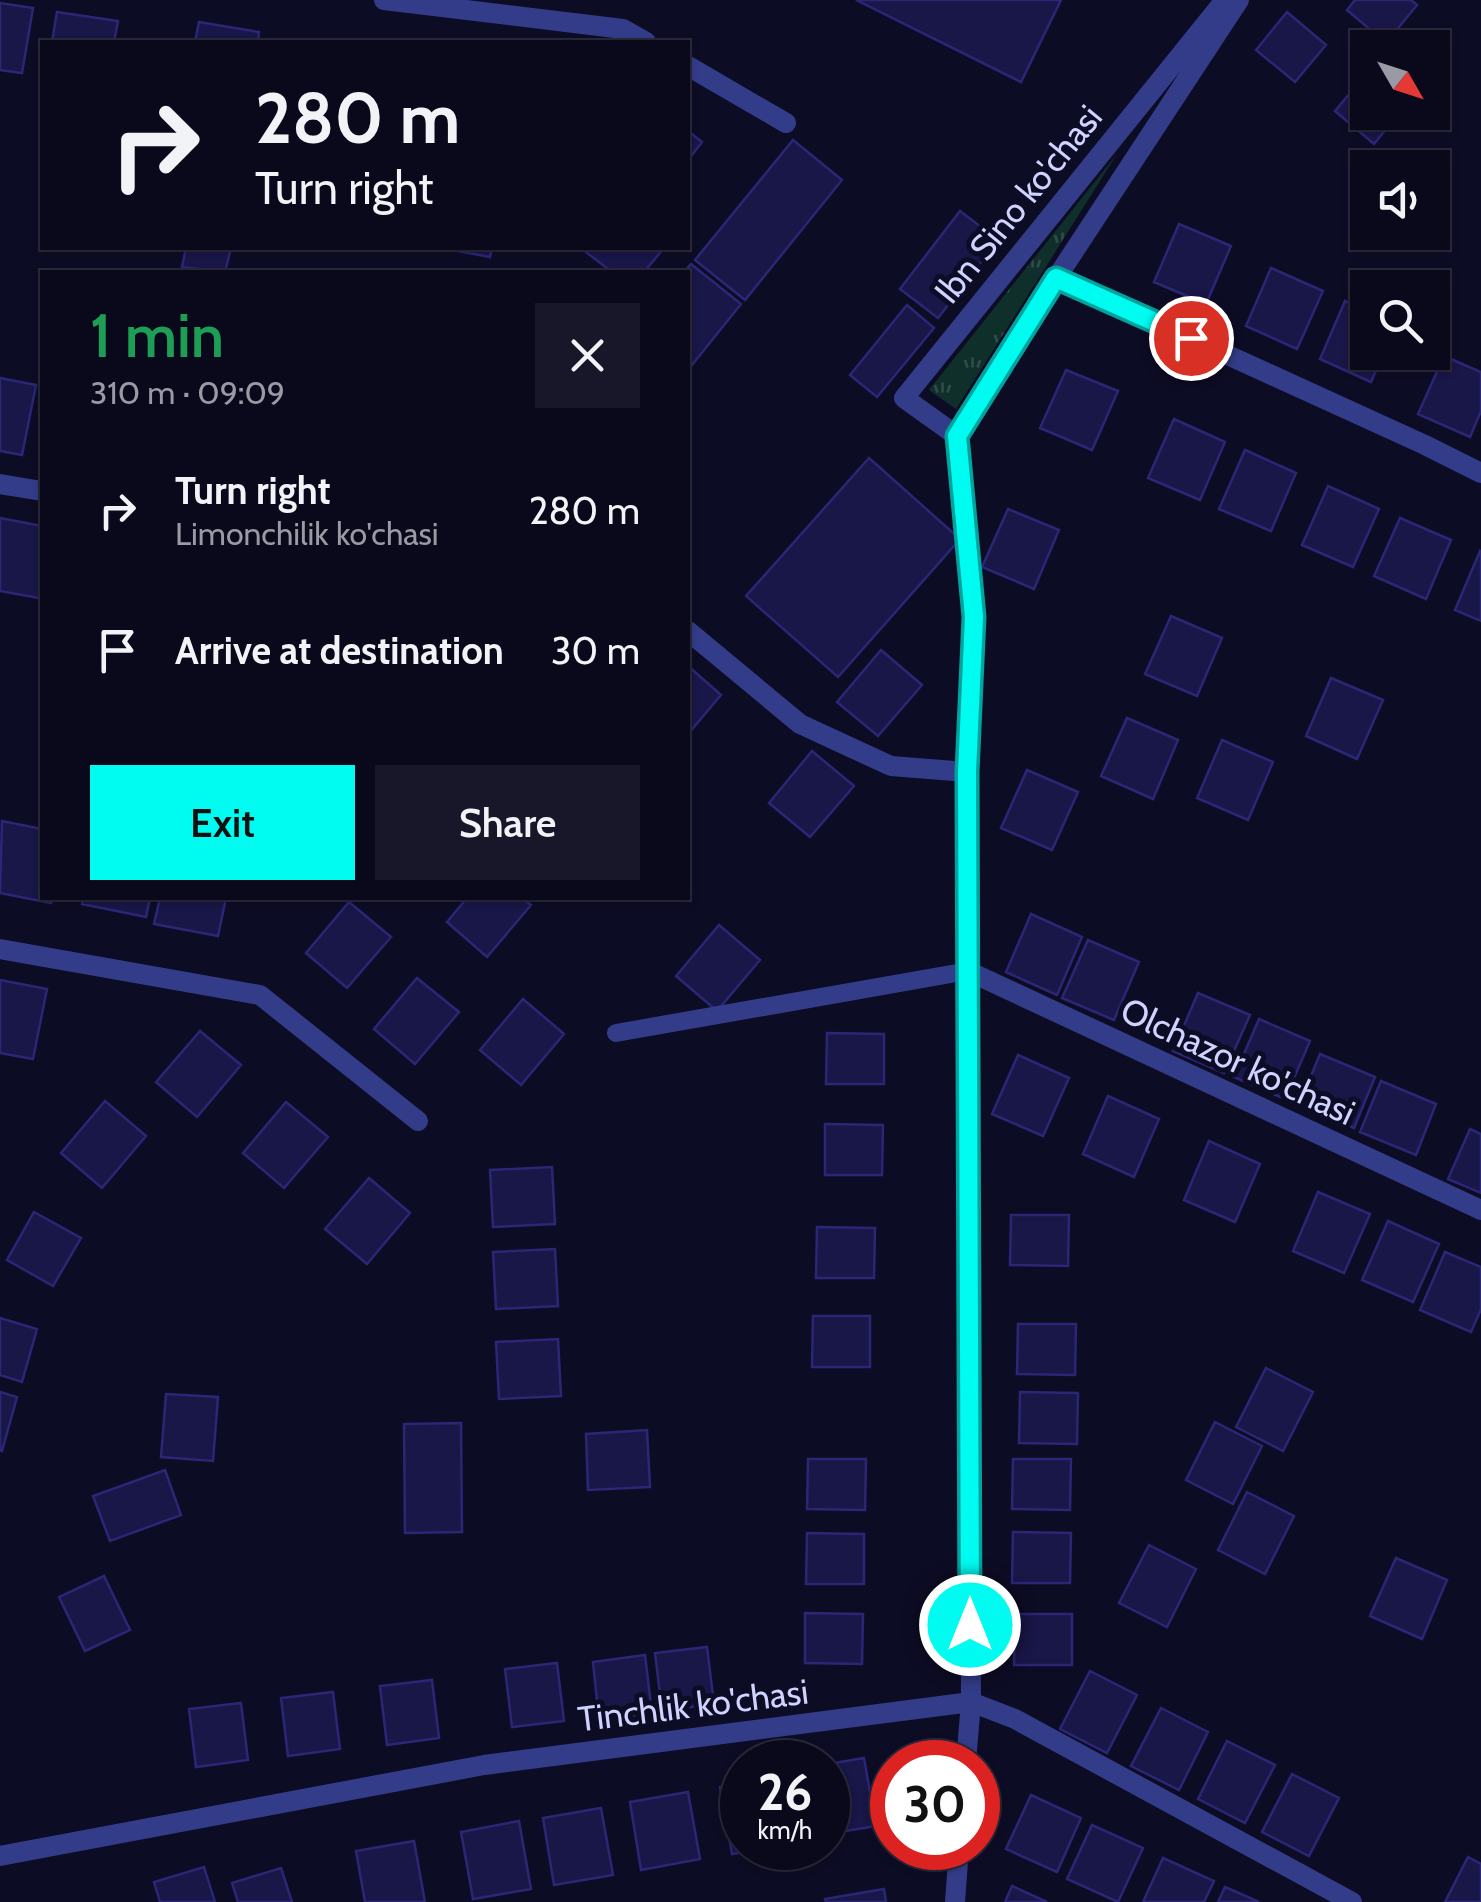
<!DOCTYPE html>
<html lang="en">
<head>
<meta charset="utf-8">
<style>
  body { margin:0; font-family:Cabin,sans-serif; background:#181729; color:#f1f3f6; height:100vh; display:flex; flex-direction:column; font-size:38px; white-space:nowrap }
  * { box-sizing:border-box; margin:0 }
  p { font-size:32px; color:#999aa3 }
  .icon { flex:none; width:55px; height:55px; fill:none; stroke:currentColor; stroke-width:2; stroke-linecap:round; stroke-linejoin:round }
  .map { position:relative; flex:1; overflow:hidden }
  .side { position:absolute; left:40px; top:270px; width:650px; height:630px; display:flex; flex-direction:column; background:#0a091c; border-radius:0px; box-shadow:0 2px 8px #0004,0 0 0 2px #2a2a3b }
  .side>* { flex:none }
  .top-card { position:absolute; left:40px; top:40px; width:650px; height:210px; border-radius:0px; box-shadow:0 2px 8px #0004,0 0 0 2px #2a2a3b; background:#0a091c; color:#f1f3f6; overflow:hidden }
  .needle { width:65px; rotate:129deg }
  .fabs { position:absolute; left:1350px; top:30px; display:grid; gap:20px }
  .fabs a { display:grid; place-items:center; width:100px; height:100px; border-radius:0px; background:#0a091c; box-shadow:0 2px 8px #0004,0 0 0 2px #2a2a3b; font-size:50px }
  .speed { position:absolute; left:720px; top:1740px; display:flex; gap:20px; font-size:50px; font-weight:700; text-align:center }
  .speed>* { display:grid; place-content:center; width:130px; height:130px; border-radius:50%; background:#0a091c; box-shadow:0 2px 8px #0004,0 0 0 2px #2a2a3b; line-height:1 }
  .speed small { font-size:25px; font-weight:400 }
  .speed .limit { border:15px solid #d22; background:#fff; color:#111 }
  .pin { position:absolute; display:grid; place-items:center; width:85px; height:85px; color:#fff; margin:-42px; border:5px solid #fff; border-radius:50%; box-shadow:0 2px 10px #0007 }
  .me { position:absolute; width:110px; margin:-55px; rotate:0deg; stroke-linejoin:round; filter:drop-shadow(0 0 8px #0008) }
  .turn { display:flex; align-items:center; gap:35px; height:210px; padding:0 50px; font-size:45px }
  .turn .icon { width:130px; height:130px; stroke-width:2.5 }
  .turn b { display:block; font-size:70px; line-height:85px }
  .round { display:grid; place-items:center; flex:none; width:105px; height:105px; border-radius:0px; background:#181729 }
  .headline { display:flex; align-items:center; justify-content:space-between; height:170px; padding:0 50px }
  h1 { font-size:60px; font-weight:600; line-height:75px; color:#1e9e55 }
  .primary-button { display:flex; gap:20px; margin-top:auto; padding:20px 50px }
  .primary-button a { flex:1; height:115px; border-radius:0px; background:#00fbf1; color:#111; font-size:40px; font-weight:600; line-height:115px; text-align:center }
  .primary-button a+a { background:#181729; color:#f1f3f6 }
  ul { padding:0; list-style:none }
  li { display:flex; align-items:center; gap:30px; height:140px; padding:0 50px }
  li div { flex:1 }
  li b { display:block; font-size:38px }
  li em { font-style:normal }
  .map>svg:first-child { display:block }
  .park { fill:url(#park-tufts) }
  .building { fill:#191648; stroke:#2b2676; stroke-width:2.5 }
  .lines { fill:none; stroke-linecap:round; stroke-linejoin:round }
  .service { stroke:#333c89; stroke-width:18 }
  .minor { stroke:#333c89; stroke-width:20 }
  .route-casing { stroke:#00a39d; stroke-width:25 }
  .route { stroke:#00fbf1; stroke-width:18 }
  .labels { text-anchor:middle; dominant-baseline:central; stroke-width:10; stroke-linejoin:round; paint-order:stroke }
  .street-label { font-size:35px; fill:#d0d2ff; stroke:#0d0c25 }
</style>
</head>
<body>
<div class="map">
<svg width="1481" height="1902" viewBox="0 0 1481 1902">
  <defs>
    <pattern id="park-tufts" width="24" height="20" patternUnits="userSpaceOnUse" patternTransform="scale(2.5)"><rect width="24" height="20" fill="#0f302a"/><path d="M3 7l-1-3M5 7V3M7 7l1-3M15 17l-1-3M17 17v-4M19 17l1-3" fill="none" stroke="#314d4a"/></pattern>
  </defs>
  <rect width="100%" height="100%" fill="#0d0c25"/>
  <path class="park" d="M1117,154L956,409L929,390Z"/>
  <path class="building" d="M856,0H1061L1021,82Z
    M1355,0H1411L1417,5L1386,43L1347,10Z
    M0,3L33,8L22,73L0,70Z
    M57,12L118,21L114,42H52Z
    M1287,12L1326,45L1295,82L1256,50Z
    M199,22L259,32L258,42H195Z
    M1366,74L1368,112H1400L1374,144L1335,111Z
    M688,131L702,142L688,160Z
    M793,140L842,180L745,300L695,260Z
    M960,211L998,240L938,318L900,289Z
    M1179,224L1231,246L1206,304L1154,282Z
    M186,248H231L225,272L182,267Z
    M442,248H492L490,257Z
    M664,248L644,272H612L582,249Z
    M691,264L741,304L688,370V272H684Z
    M1271,268L1323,291L1297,349L1246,326Z
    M1345,301L1368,311V352H1384L1371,382L1320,359Z
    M907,305L934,328L877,397L850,375Z
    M1444,356L1481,372V411L1470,437L1418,414Z
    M1066,370L1118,391L1092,450L1040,428Z
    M0,378L36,385L22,455L0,451Z
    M1174,419L1225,442L1200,500L1148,478Z
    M1245,450L1296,473L1271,531L1219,509Z
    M869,458L960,539L838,677L746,596Z
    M1328,486L1379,509L1353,567L1302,545Z
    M1008,509L1059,530L1034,589L982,567Z
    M0,518L42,526V580L39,598L0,591Z
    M1400,518L1451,540L1426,599L1374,576Z
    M1480,551L1481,552V621L1455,610Z
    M1171,616L1222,638L1197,696L1145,674Z
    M881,650L922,685L878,736L837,702Z
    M688,666L721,695L688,734Z
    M1331,678L1383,700L1357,759L1306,736Z
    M1127,718L1178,740L1153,799L1101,776Z
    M1222,740L1273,762L1248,820L1197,798Z
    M812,751L854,786L810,837L769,803Z
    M1027,770L1078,792L1052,850L1001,828Z
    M2,821L42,829V898H52L51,903L0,893Z
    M84,898H150L146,917L82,904Z
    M160,898H226L218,936L154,924Z
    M467,898H522L531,905L487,957L447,922Z
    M349,902L391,937L347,988L306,953Z
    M1031,914L1082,937L1057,995L1006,972Z
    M719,925L760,960L717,1011L676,976Z
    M1088,940L1139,962L1114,1020L1062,998Z
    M417,978L459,1012L415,1064L374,1029Z
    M0,980L47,989L33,1059L0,1053Z
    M1198,993L1250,1015L1224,1073L1173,1051Z
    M523,999L564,1034L521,1085L480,1050Z
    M1259,1019L1310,1041L1285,1099L1234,1077Z
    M200,1031L241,1065L197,1117L156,1082Z
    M827,1033L884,1034V1084H826Z
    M1320,1054L1375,1077L1354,1128L1299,1105Z
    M1018,1055L1069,1078L1043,1136L992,1114Z
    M1381,1081L1436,1104L1416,1155L1360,1132Z
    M1108,1096L1159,1119L1134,1177L1083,1154Z
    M105,1101L146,1136L102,1188L61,1153Z
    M286,1102L328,1137L284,1188L243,1153Z
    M825,1124L883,1125L882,1175H825Z
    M1470,1129L1481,1134V1193L1448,1179Z
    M1209,1141L1260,1164L1235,1222L1184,1200Z
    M552,1167L555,1224L493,1227L490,1170Z
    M369,1178L410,1213L367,1264L325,1229Z
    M1318,1192L1370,1214L1344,1273L1293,1251Z
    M34,1212L81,1238L53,1286L7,1260Z
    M1011,1215H1069L1068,1266L1010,1265Z
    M1388,1221L1439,1244L1413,1302L1362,1280Z
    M817,1227L875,1228L874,1278H816Z
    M555,1249L558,1306L496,1309L493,1252Z
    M1445,1252L1481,1267V1309L1471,1332L1420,1310Z
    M813,1316H870V1367H812Z
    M0,1318L37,1329L22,1382L0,1375Z
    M1018,1324H1076L1075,1375L1017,1374Z
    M558,1339L561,1396L499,1399L496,1342Z
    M1266,1368L1313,1392L1283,1451L1236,1427Z
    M0,1392L17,1397L2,1451L0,1450Z
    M1020,1392L1078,1393L1077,1444L1019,1443Z
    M166,1394L218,1397L213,1461L161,1457Z
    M1215,1422L1262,1446L1233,1504L1186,1480Z
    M461,1423L462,1532L405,1533L404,1424Z
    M647,1430L650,1487L588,1490L586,1434Z
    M808,1459H866L865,1510L807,1509Z
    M1013,1459H1071L1070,1510L1012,1509Z
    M165,1470L181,1515L110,1541L93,1496Z
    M1247,1492L1294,1516L1265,1574L1218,1550Z
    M1013,1532L1071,1533L1070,1583H1012Z
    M807,1533L864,1534V1584H806Z
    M1149,1545L1196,1569L1167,1627L1119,1603Z
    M1396,1558L1447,1580L1422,1639L1370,1616Z
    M104,1576L130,1630L85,1651L59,1597Z
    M805,1613L863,1614L862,1664L805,1663Z
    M1015,1614H1072V1665H1014Z
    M707,1647L714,1704L662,1711L655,1653Z
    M645,1655L652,1713L599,1720L593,1662Z
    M557,1663L564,1721L512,1727L505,1669Z
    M1090,1671L1137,1695L1107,1753L1060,1729Z
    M432,1680L439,1738L387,1745L380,1686Z
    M333,1692L340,1749L288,1756L281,1698Z
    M241,1703L248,1760L196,1767L189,1709Z
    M1161,1708L1208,1732L1179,1790L1131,1766Z
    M1227,1741L1275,1765L1245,1823L1198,1799Z
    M864,1758L876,1826L828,1834V1764Z
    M1292,1774L1339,1798L1309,1856L1262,1832Z
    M742,1783V1848H771L732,1854L720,1787Z
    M688,1792L700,1859L641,1870L630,1802Z
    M1031,1795L1081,1818L1057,1872L1006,1849Z
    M601,1808L613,1875L554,1885L543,1818Z
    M519,1821L531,1889L473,1899L461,1832Z
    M1092,1825L1143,1848L1118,1902L1067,1879Z
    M414,1841L425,1902H365L356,1851Z
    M1468,1857L1481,1864V1902H1445Z
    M1163,1858L1214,1881L1204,1902H1143Z
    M204,1867L215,1902H160L154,1882Z
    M281,1868L292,1902H238L232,1883Z
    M1012,1886L1047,1902H1005Z
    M1225,1887L1259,1902H1218Z
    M884,1889L886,1902H826L825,1899Z"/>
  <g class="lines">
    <path class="service" d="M616,1033L968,971"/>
    <path class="minor" d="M384,0L623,29L646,42
      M688,66L786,123
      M1057,277L1425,445L1481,473
      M957,436L904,398L1225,0
      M0,484L42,491
      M688,631L800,724L891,766L967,772
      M0,949L260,995L418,1121
      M968,971L1481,1210
      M966,1762L971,1702L967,772L974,617L957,436L1057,277L1239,0
      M0,1856L484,1765L971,1702L1015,1719L1352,1902
      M955,1902L959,1848"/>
  </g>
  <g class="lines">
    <defs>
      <path id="route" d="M970,1625L967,772L974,617L957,436L1056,278L1191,338"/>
    </defs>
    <use href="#route" class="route-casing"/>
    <use href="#route" class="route"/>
  </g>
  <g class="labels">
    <g class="street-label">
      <text transform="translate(1018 204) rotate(-51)">Ibn Sino ko'chasi</text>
      <text transform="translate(1238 1061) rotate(25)">Olchazor ko'chasi</text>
      <text transform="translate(693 1705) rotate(-7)">Tinchlik ko'chasi</text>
    </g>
  </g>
</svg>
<div class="fabs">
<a><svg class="needle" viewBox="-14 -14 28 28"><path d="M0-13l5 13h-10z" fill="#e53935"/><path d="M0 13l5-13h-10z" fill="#999aa3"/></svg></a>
<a><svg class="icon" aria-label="sound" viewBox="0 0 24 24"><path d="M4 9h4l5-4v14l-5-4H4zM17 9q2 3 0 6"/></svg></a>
<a><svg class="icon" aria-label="search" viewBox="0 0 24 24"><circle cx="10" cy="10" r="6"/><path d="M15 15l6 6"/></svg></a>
</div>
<div class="speed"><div>26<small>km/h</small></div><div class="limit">30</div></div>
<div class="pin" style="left:1191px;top:338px;background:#d93025"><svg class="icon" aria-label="arrive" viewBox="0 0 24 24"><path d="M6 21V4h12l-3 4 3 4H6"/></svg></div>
<svg class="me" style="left:970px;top:1625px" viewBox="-20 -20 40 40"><circle r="17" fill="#00fbf1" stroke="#fff" stroke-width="3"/><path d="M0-11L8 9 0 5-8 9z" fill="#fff"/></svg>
<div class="top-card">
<div class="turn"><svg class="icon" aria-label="right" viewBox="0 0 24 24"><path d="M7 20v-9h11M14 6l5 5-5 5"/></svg><div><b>280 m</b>Turn right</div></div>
</div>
<section class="side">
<div class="headline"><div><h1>1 min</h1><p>310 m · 09:09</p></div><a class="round"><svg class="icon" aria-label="close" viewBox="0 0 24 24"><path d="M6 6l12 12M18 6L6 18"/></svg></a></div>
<ul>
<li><svg class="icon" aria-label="right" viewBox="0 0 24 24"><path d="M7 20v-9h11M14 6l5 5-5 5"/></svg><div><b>Turn right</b><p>Limonchilik ko'chasi</p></div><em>280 m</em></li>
<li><svg class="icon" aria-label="arrive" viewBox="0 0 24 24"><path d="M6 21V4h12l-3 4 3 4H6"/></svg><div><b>Arrive at destination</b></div><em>30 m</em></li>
</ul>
<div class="primary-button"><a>Exit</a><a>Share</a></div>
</section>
</div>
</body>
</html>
